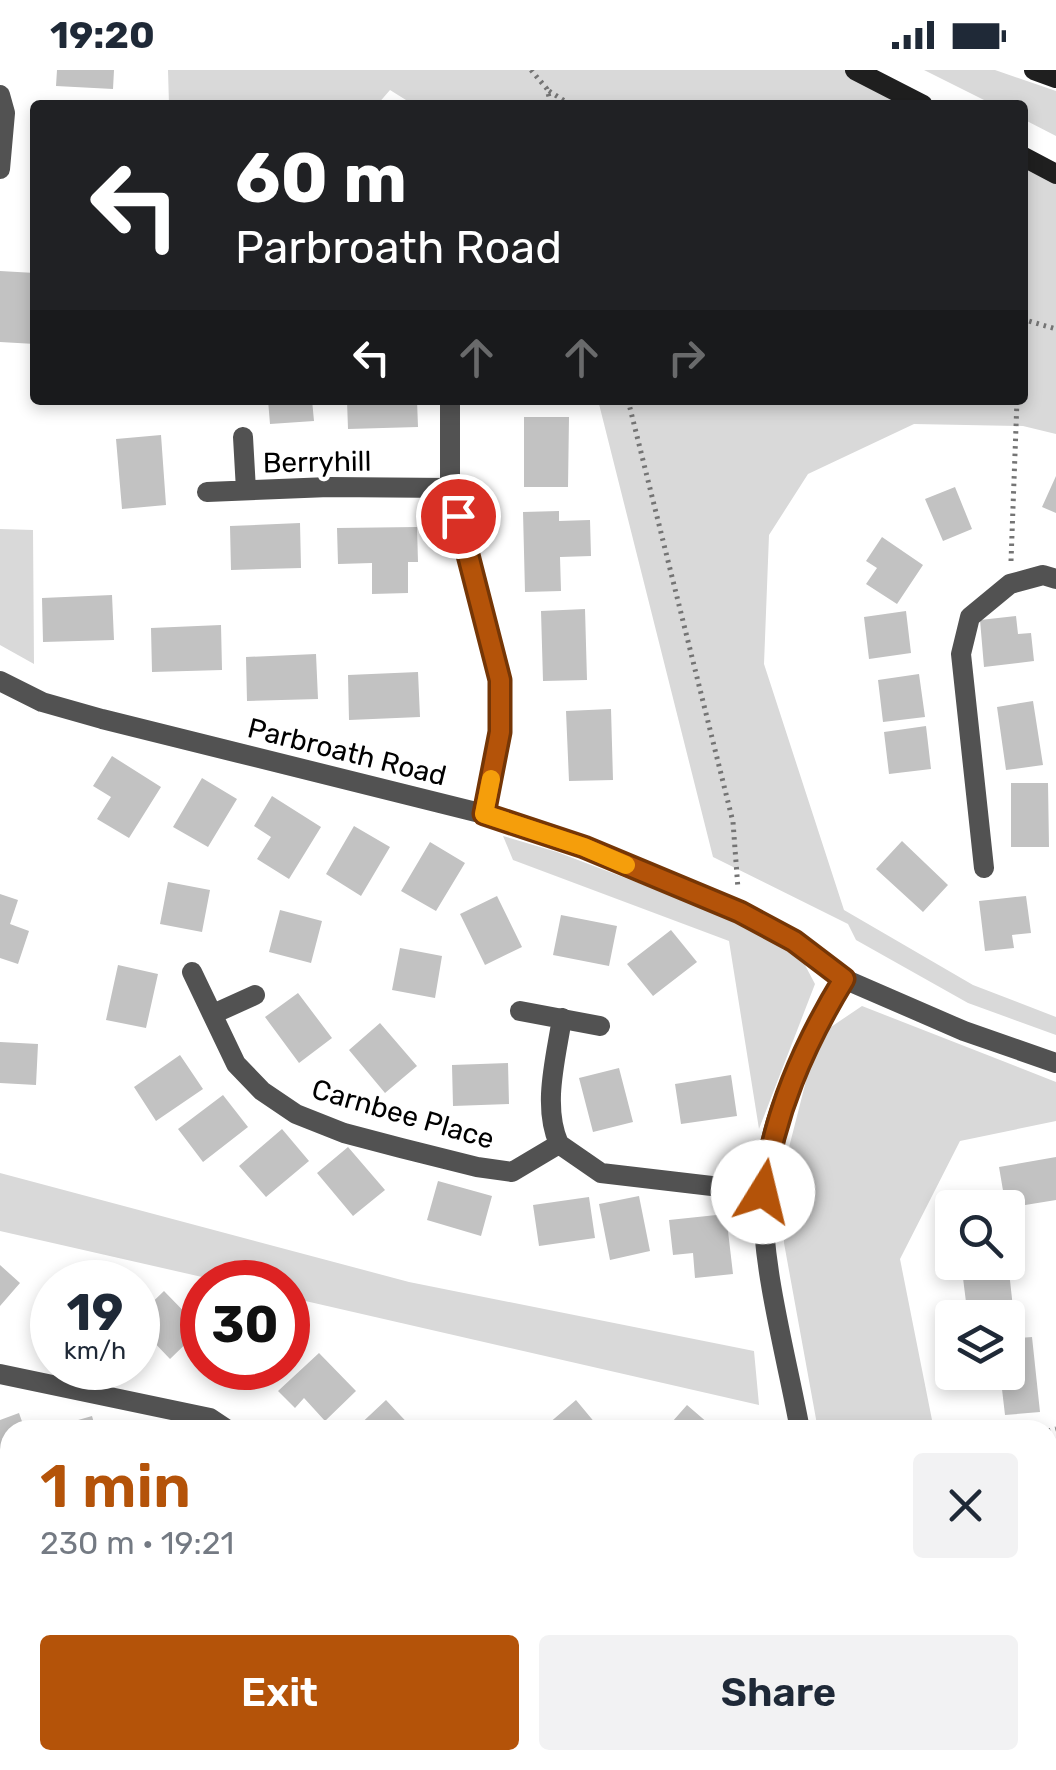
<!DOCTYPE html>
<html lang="en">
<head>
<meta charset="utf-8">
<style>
  body { margin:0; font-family:Rubik,sans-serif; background:#f2f2f3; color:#1f2937; height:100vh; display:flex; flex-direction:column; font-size:38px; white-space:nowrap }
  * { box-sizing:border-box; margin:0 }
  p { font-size:32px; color:#747a83 }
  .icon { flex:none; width:55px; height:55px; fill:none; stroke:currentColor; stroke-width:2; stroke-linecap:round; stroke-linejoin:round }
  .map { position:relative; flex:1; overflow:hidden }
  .sheet { position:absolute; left:0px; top:1350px; width:1058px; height:350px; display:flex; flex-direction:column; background:#fff; border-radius:30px 30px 0 0; box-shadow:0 5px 15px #0003 }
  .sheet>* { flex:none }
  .hud { position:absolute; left:30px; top:30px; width:998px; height:305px; border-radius:10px; box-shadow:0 5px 15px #0003; background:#202124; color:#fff; overflow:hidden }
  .fabs { position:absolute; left:935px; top:1120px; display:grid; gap:20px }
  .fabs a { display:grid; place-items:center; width:90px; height:90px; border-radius:10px; background:#fff; box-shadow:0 5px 15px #0003; font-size:50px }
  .speed { position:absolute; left:30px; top:1190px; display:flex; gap:20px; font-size:50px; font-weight:700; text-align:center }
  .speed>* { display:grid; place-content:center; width:130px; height:130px; border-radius:50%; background:#fff; box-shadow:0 5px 15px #0003; line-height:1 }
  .speed small { font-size:25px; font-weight:400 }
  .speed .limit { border:15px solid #d22; background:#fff; color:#111 }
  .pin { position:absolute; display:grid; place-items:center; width:85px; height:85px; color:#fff; margin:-42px; border:5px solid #fff; border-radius:50%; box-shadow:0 2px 10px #0007 }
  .me { position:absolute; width:110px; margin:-55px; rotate:9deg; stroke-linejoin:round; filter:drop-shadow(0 0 8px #0008) }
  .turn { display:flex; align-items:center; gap:35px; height:210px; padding:0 40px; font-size:45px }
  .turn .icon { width:130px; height:130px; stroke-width:2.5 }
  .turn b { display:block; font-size:70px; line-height:85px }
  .lanes { display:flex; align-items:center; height:95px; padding:0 40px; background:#0003; justify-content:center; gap:50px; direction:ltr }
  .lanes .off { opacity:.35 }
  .round { display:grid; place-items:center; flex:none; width:105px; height:105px; border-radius:10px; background:#f2f2f3 }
  .overview { display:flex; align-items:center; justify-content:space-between; height:170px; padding:0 40px }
  h1 { font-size:60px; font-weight:600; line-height:75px; color:#b45309 }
  .action { display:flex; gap:20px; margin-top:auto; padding:20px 40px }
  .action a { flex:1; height:115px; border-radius:10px; background:#b45309; color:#fff; font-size:40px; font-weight:600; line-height:115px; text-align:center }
  .action a+a { background:#f2f2f3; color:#1f2937 }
  .status { display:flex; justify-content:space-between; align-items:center; height:70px; padding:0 50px; background:#fff; direction:ltr }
  .status svg { height:28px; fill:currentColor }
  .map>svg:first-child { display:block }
  .green { fill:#d9d9d9 }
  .building { fill:#c2c2c2 }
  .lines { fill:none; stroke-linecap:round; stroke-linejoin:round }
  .path { stroke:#747474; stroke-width:5; stroke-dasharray:2.5 5; stroke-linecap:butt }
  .street { stroke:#525252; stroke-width:20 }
  .secondary { stroke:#1f1f1f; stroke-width:20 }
  .route-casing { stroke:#753606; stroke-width:25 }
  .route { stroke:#b45309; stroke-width:18 }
  .slow { stroke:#f59e0b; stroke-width:18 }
  .labels { text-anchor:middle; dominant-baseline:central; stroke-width:9; stroke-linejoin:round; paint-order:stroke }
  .street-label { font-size:28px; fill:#000; stroke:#fff }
</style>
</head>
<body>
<div class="status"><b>19:20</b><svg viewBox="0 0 49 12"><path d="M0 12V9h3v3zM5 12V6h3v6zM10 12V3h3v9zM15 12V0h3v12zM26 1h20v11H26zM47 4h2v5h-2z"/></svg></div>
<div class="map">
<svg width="1056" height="1700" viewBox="0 0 1056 1700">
  <rect width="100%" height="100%" fill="#fff"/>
  <path class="green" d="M168,0H855L923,35H414L390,20L377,35H169Z
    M924,0H995L1056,21V66L1023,49L1022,35H994Z
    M1023,86L1056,104V364L1023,356L914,354L808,404L769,465L764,594L844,840L973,915L1056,947V965L968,933L856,870L848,854L713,787L598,330H1022Z
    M0,459L33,460L34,594L0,575Z
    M503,766L557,782L686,831L797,880L815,914L759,1059L729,871L513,790Z
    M862,936L1056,1012V1051L960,1071L900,1189L934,1360H818L784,1173V1097L808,1003L828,959Z
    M0,1103L409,1212L754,1281L759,1335L288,1227V1212H224L0,1161Z
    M863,1690H1000L1002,1700H865Z"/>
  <path class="building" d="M57,0H114L113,19L56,16Z
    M0,201L35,203V274L0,272Z
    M268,330H312L314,351L270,354Z
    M347,330H417L418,357L348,359Z
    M524,347H569L568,417H524Z
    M161,365L166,435L122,439L116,369Z
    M1056,406V443L1042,437Z
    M955,417L972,459L943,471L925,429Z
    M559,441V451L590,450L591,486L560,487L561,521L525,522L523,442Z
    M300,453L301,498L231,500L230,456Z
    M417,457L418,492H408V523L372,524V493L338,494L337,458Z
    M882,467L923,495L897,534L866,514L877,498L866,491Z
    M112,525L114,570L43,572L42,528Z
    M585,539L587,610L543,611L541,541Z
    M906,541L911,583L869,589L864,547Z
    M1016,546L1018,564L1031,563L1034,591L984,597L980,550Z
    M221,555L222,600L152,602L151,558Z
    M316,584L318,629L247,631L246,587Z
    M418,602L420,647L349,650L348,605Z
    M919,604L925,647L883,652L878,610Z
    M1033,631L1043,695L1006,700L997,637Z
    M611,639L613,710L569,711L566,641Z
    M926,656L931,699L889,704L884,662Z
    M112,686L161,717L129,768L97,749L111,727L93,716Z
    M202,708L237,729L208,777L173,757Z
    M1011,713H1048L1049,777H1011Z
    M272,726L321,757L289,809L257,789L271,767L254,756Z
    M354,756L390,777L361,826L326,804Z
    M902,771L948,815L923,842L876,799Z
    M430,772L465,793L436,841L401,821Z
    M168,812L210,820L202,862L160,854Z
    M0,824L18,830L10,854L29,861L18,894L0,888Z
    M497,826L522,877L485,895L460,844Z
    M1026,826L1031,863L1012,865L1014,878L985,881L979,831Z
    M280,840L322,851L311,893L269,882Z
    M561,845L617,856L609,896L553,885Z
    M671,860L697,892L653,926L627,894Z
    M400,878L442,886L435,928L392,920Z
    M118,895L158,904L146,958L106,950Z
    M298,923L332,968L299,993L265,947Z
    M380,953L417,996L385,1023L349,980Z
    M0,972L38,974L36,1015L0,1013Z
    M180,985L203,1019L156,1051L134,1017Z
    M508,993L509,1034L453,1036L452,995Z
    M619,998L633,1052L593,1062L579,1008Z
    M731,1005L737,1046L681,1054L675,1014Z
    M223,1025L248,1057L203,1092L178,1059Z
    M282,1059L309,1091L266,1127L239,1096Z
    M348,1077L385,1120L353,1146L317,1103Z
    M1056,1087V1130L1006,1138L999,1097Z
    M438,1111L492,1126L481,1166L427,1150Z
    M639,1126L650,1181L610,1190L599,1134Z
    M589,1127L595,1168L539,1176L533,1135Z
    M726,1144L733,1204L695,1208L693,1183L673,1185L669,1150Z
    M961,1192H1008L1014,1247L968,1248Z
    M0,1195L20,1213L0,1236Z
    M88,1196L107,1212H73Z
    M164,1221L201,1259L170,1289L149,1267L139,1276L138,1274V1246Z
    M1032,1267L1040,1342L1005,1345L1000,1302H1008V1269Z
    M319,1283L356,1321L325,1351L304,1328L295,1338L278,1321Z
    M231,1298H268L249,1316Z
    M386,1330L414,1360H354Z
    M576,1330L601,1360H541Z
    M687,1335L716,1360H665Z
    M19,1343L25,1360H10V1391L4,1393L8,1406L0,1409V1350Z
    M92,1346L96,1360H48L47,1359Z
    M1056,1480V1541L1052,1542L1048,1481Z
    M10,1671V1690L26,1691L3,1698L0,1674Z
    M181,1690H226L228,1699L241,1695L242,1700H184Z
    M568,1690L671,1693V1700H567Z
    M698,1691L796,1696V1700H697Z"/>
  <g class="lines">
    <path class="path" d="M531,0L547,19L551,35
      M549,21L571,35
      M1022,249L1056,259
      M628,330L733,752L738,819
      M1011,491L1017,330
      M1048,1361L1056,1359"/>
    <path class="street" d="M0,25L5,43L0,99
      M450,330V418L500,610V662L484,744
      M243,367L246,420
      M207,422L329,417L450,418
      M0,611L42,632L102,649L484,744L584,777L739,842L794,871L844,909L964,961L1056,993
      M984,798L961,584L970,547L1010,514L1043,505L1056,509
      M192,902L236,994L262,1021L296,1044L344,1063L401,1078L477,1097L512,1102L559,1074L601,1103L763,1122
      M520,941L600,956
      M213,944L255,925
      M559,1074C542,1036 556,988 562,948
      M0,1304L210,1348L228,1360
      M800,1360C787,1288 761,1196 763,1124C766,1047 806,973 844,909
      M851,1690L853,1700
      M121,1700L134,1690"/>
    <path class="secondary" d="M855,0L923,35
      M1034,0L1056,8
      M1022,86L1056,104"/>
  </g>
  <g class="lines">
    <defs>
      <path id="route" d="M458,446L500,610V662L484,744L584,777L740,842L794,871L844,909C803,976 774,1044 763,1122"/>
    </defs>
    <use href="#route" class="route-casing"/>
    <use href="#route" class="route"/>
    <path class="slow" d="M491,709L484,744L584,777L626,795"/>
  </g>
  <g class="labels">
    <g class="street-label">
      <text transform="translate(317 392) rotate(-1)">Berryhill</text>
      <text transform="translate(347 682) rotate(14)">Parbroath Road</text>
      <text transform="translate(403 1044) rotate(16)">Carnbee Place</text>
    </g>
  </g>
</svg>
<div class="fabs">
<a><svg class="icon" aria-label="search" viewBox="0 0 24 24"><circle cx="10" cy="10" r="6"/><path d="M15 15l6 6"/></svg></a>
<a><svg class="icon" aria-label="layers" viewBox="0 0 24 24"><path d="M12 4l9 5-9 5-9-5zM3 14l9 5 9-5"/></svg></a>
</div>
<div class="speed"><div>19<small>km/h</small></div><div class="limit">30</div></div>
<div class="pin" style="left:458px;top:446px;background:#d93025"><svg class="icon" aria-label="arrive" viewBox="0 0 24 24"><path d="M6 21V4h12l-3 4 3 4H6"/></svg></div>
<svg class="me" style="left:763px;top:1122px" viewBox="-20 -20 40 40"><circle r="19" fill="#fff"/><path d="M0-13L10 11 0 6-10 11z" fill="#b45309"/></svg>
<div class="hud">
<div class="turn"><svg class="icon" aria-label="left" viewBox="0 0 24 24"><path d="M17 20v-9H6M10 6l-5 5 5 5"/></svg><div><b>60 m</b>Parbroath Road</div></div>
<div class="lanes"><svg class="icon" aria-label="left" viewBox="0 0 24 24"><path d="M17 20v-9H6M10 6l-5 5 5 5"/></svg><svg class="icon off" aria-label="ahead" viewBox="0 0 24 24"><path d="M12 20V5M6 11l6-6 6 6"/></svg><svg class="icon off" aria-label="ahead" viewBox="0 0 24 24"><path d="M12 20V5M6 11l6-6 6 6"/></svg><svg class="icon off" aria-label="right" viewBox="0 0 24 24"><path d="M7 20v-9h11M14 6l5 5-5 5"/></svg></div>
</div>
<section class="sheet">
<div class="overview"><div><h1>1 min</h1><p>230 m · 19:21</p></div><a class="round"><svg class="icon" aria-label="close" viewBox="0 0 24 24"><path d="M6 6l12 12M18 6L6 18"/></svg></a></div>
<div class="action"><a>Exit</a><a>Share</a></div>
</section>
</div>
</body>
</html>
